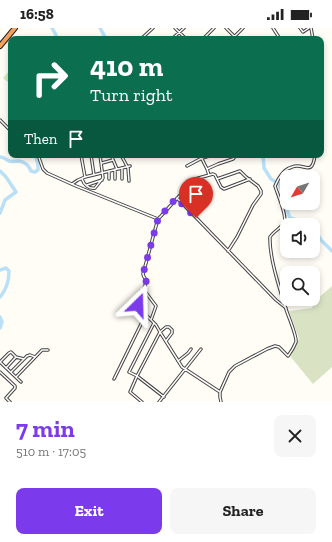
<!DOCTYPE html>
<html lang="en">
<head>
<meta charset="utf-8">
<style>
  body { margin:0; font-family:"Zilla Slab",serif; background:#f6f6f6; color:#222; height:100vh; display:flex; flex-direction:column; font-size:15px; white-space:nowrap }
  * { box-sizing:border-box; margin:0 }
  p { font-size:13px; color:#767676 }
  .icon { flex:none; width:22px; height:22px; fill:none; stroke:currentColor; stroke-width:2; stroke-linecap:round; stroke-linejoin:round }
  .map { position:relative; height:374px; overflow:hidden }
  .panel { display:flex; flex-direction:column; background:#fff; flex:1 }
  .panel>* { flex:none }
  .banner { position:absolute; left:8px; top:8px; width:316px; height:122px; border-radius:8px; box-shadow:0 2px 6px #0003; background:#0b6e4f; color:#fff; overflow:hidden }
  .needle { width:26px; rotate:231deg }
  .controls { position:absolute; left:280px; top:142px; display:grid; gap:8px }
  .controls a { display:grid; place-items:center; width:40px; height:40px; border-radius:8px; background:#fff; box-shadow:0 2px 6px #0003; font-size:20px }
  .pin { position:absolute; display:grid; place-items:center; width:34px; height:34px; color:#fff; margin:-41px -17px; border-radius:50% 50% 50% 0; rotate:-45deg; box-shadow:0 0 4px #0007 }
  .pin .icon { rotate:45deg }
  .me { position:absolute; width:44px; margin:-22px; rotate:22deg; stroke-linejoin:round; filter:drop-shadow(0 0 3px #0008) }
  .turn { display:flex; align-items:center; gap:14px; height:84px; padding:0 16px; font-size:18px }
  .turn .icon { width:52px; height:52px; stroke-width:2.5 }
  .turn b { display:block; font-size:28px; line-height:34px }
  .then { display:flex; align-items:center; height:38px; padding:0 16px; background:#0003; gap:8px; font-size:15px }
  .round { display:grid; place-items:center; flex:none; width:42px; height:42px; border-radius:8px; background:#f6f6f6 }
  .headline { display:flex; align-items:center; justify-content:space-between; height:68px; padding:0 16px }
  h1 { font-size:24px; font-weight:700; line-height:30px; color:#7c3aed }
  .primary-button { display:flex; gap:8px; margin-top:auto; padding:8px 16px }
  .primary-button a { flex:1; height:46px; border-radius:8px; background:#7c3aed; color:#fff; font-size:16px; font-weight:700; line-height:46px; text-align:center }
  .primary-button a+a { background:#f6f6f6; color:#222 }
  .status { display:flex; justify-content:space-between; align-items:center; height:28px; padding:0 20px; background:#fff; direction:ltr }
  .status svg { height:11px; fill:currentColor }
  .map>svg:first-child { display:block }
  .green { fill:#d5ebbd }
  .cemetery { fill:#d9e3c4 }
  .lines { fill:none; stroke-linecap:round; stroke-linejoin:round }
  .river { stroke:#b9e0f7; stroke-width:3.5 }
  .street-casing { stroke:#444; stroke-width:3.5 }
  .highway-casing { stroke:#222; stroke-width:6 }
  .street { stroke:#fff; stroke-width:1.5 }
  .highway { stroke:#f5a25d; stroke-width:4 }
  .route { stroke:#7c3aed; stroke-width:7; stroke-dasharray:0 12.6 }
</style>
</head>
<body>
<div class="status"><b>16:58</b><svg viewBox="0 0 49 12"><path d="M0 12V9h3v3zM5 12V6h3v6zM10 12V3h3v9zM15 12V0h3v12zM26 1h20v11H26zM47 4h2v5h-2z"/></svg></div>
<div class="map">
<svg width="332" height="374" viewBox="0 0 332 374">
  <rect width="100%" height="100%" fill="#fffdf5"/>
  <path class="green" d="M11,41V56H10L3,50Z"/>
  <path class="cemetery" d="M332,258V339L313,356L290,328L299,311L289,283L312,280L314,274Z"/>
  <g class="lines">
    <path class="river" d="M52,0L56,7V11
      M100,0L106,11
      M11,61L10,65L11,66
      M263,127L264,140L271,151L279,156L283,164L286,179L290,190L301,193L307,192L311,197
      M0,129C4,129 5,131 9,133C12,134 15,133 19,133C25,134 29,138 31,143L35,144L38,142V136L35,127
      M0,143L6,149L16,164L5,172L0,185
      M313,199L321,212L332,223
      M0,242L6,240L9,243C9,253 7,261 0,269
      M0,289L2,294L0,300"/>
    <defs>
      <path id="street" d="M175,0L186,11
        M226,0L237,11
        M273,0L280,11
        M300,0L303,4L309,0
        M311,0L313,11
        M142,10L153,0
        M172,11L184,0
        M203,11L214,0
        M232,11L243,0
        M0,92L11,103
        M38,127L43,141L47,145L76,158L158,191
        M81,127L85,149
        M91,127L94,147
        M111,127L117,141
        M121,127L128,140L129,153
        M160,127L162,128L164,127
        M200,127L207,141L209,147
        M102,135L113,132
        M187,138L202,130L213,127
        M115,141V151
        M122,141V151
        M207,141L218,136L233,131L234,130V127
        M82,151C84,157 89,161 95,160L103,150L100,127
        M109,151V143
        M217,151L221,159L224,161L250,151
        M72,156L78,152L85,149L130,138
        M87,157L102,152
        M177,170L276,272L286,280
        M144,262L156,278L151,292
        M178,333L188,325L191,321
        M6,340L16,329
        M0,344L15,358V360L6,370L10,374
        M11,344L27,328L30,327L35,329
        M16,349L42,322H48
        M114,351L146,286
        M21,354L0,334L9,325L11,324L16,329L24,331
        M220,364L182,339L160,304L156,297L138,279V275L146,255C147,251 143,249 143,246L156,198L158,191L161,188L192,154L195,151L213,146L215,147L217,151L240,143L246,149L258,158L261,163V166L253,177L237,209L228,223
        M164,369L137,348L160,304L166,299H169L172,302V305L166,313
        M142,374L130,364L137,348L129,344L154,295
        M159,374L201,321
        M221,374L220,369V364L229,344L235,338L267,321L275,318L279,319L288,328C291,324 294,319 296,314C297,308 288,288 286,281C280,262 269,229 270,209C274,203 281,200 284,195C288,189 277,165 275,158C278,151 284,141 292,139C304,134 312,150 315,127"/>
      <path id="highway" d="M0,18L15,0"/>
    </defs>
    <use href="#street" class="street-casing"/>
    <use href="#highway" class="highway-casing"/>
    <use href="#street" class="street"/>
    <use href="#highway" class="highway"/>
  </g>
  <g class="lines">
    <path class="route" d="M138,277L139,272L146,255C147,251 143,249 143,246L158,191L176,170L196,190"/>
  </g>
</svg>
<div class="controls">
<a><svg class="needle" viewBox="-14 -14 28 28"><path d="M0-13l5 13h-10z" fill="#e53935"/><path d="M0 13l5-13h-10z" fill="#767676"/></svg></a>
<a><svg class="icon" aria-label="sound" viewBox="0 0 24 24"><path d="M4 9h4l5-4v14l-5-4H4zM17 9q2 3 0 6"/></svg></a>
<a><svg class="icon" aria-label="search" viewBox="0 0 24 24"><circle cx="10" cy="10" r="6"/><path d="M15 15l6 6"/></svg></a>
</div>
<div class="pin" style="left:196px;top:190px;background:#d93025"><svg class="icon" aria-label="arrive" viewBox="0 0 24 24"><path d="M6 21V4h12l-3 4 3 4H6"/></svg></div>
<svg class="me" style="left:138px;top:277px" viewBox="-20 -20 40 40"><path d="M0-17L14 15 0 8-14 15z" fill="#7c3aed" stroke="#fff" stroke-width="4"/></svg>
<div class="banner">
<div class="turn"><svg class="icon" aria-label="right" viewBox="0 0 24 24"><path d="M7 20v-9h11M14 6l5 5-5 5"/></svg><div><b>410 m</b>Turn right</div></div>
<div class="then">Then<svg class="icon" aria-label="arrive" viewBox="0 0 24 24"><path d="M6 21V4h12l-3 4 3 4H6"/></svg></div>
</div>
</div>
<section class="panel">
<div class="headline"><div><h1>7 min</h1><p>510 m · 17:05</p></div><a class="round"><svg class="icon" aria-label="close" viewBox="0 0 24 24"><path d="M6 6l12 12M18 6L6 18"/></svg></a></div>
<div class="primary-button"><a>Exit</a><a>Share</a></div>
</section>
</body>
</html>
